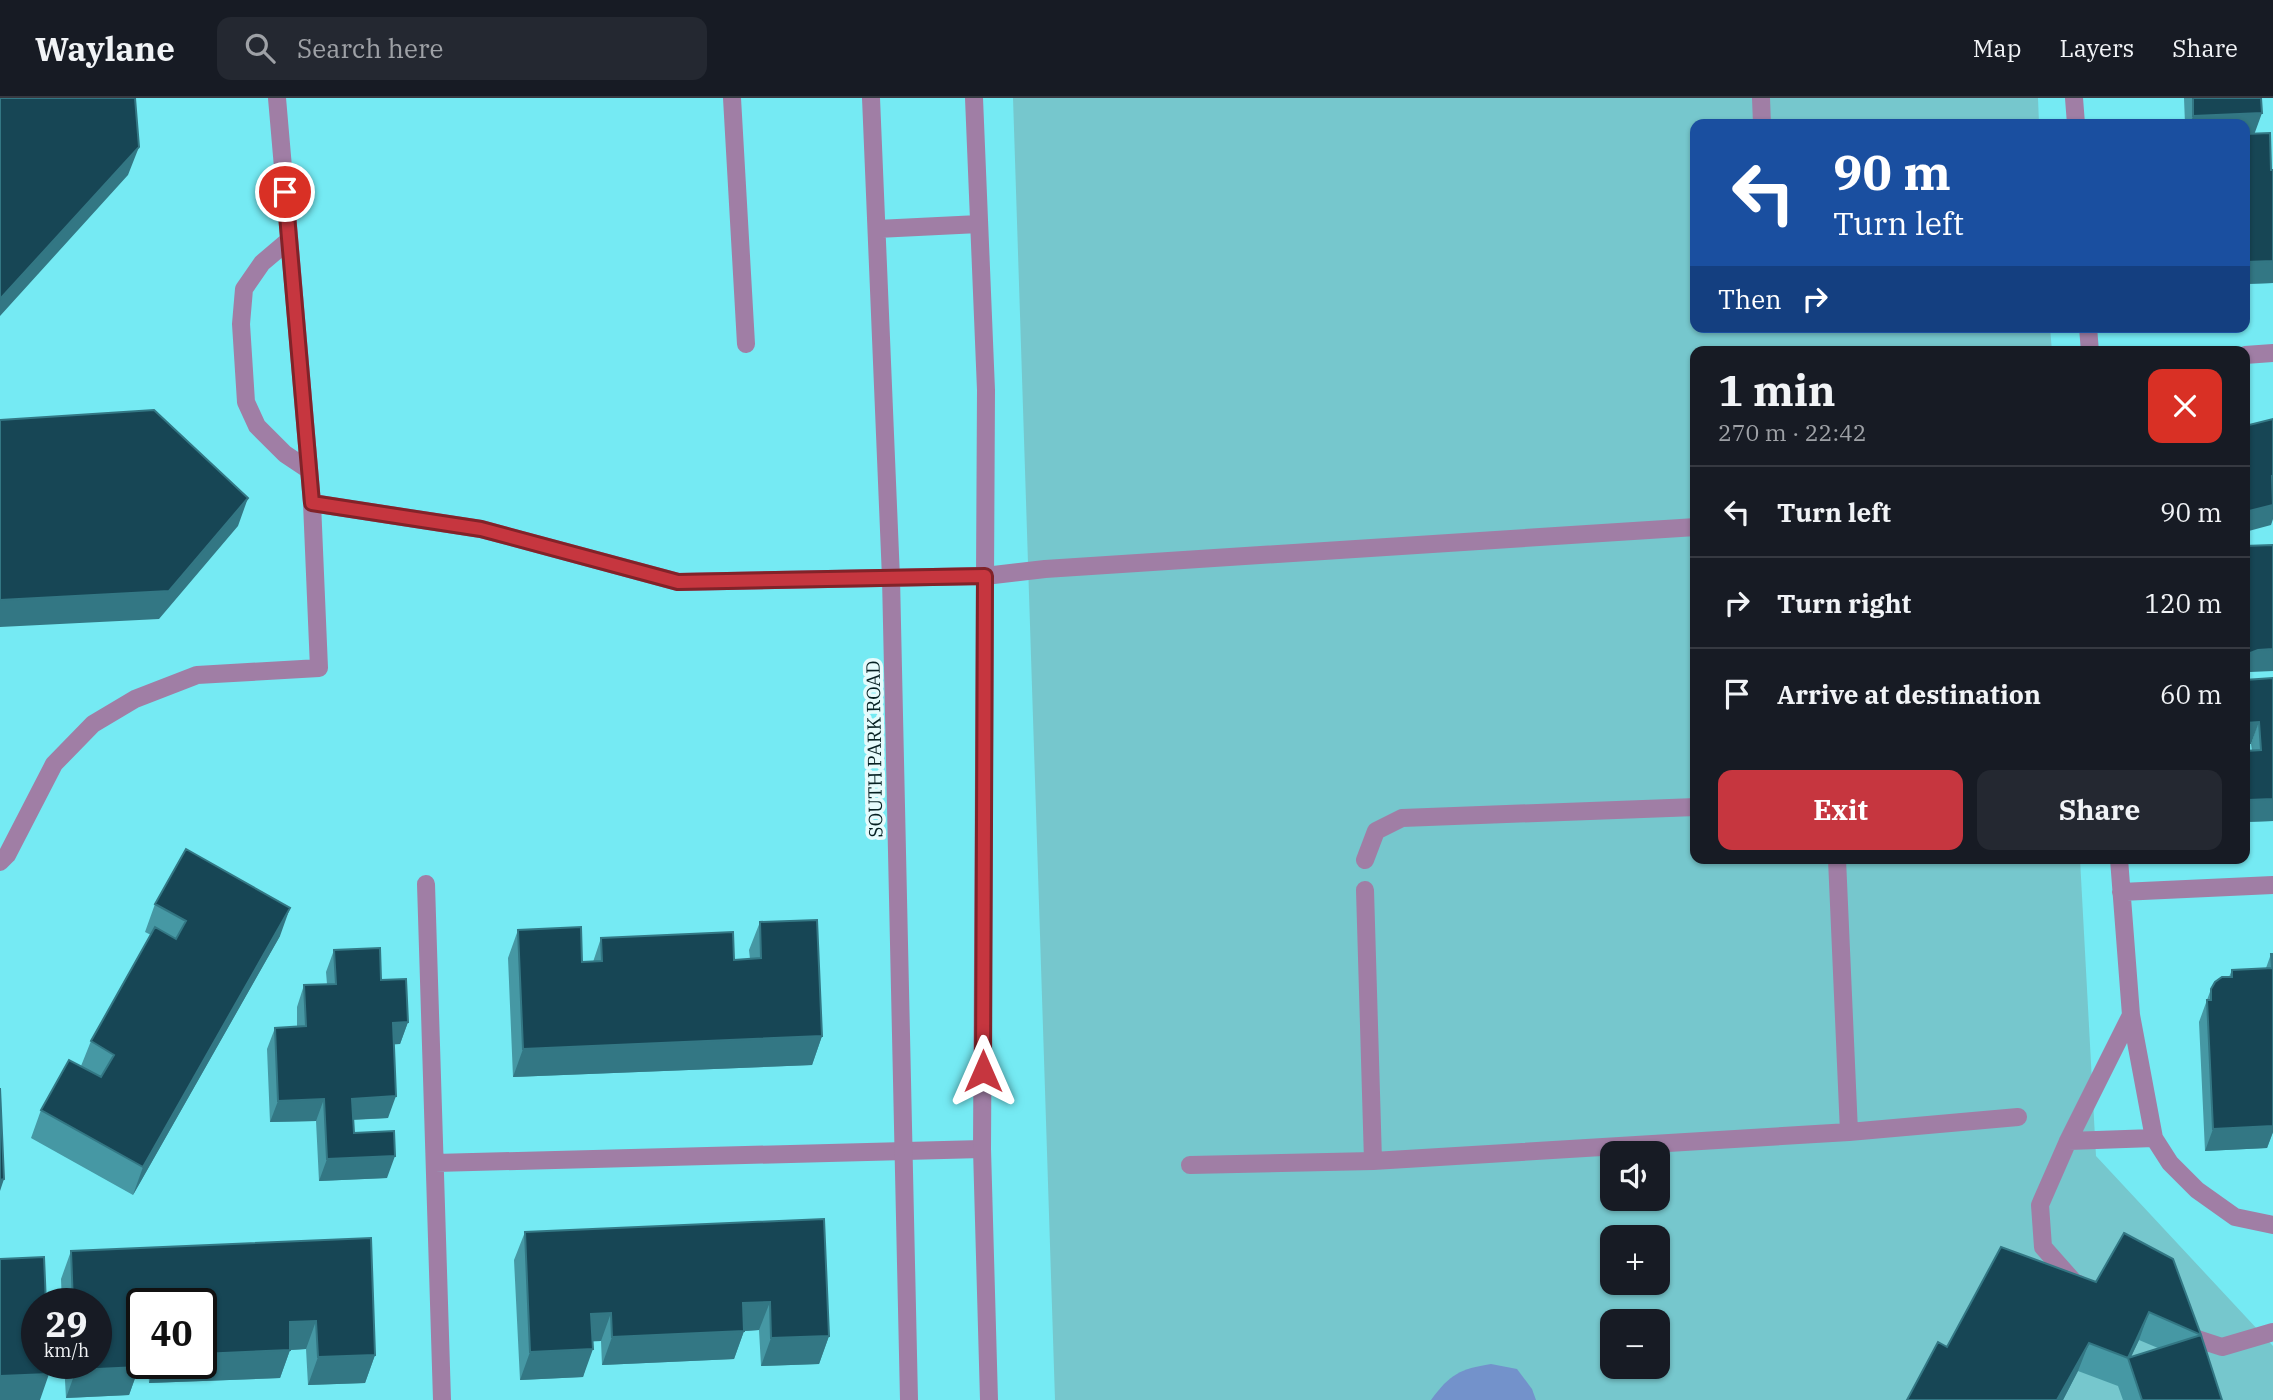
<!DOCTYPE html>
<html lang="en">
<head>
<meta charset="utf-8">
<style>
  body { margin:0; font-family:"IBM Plex Serif",serif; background:#242831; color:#f1f3f6; height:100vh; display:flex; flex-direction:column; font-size:26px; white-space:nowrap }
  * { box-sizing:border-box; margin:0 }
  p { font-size:23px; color:#9ea1a6 }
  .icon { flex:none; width:38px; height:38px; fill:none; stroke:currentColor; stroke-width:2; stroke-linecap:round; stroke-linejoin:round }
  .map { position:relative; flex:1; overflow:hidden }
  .side { position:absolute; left:1690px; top:248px; width:560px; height:518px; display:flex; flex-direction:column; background:#171b24; border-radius:14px; box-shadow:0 2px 5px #0004 }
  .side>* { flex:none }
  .top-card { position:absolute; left:1690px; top:21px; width:560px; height:214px; border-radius:14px; box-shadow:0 2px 5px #0004; background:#1a4fa0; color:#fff; overflow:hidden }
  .fabs { position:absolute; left:1600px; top:1043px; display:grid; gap:14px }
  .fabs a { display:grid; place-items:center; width:70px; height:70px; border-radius:14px; background:#171b24; box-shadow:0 2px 5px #0004; font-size:35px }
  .speed { position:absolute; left:21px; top:1190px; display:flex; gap:14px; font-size:35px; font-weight:700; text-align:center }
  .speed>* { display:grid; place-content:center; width:91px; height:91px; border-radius:50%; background:#171b24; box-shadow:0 2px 5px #0004; line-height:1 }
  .speed small { font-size:18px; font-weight:400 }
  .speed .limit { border:4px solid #111; border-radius:10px; background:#fff; color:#111 }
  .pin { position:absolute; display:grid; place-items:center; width:60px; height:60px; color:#fff; margin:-30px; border:4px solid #fff; border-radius:50%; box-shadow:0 2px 7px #0007 }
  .me { position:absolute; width:77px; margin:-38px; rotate:0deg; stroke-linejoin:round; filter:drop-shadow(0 0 5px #0008) }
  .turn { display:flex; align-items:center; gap:24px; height:147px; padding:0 28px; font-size:32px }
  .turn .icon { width:91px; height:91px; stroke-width:2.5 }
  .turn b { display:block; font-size:49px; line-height:60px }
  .then { display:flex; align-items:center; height:66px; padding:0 28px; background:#0003; gap:14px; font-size:26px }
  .round { display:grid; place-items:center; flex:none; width:74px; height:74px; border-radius:14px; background:#242831 }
  .head { display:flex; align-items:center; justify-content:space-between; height:119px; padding:0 28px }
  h1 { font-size:42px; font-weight:700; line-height:52px }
  .primary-button { display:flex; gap:14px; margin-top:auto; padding:14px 28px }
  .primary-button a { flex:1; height:80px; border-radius:14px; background:#c6363f; color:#fff; font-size:28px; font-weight:700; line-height:80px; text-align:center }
  .primary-button a+a { background:#242831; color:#f1f3f6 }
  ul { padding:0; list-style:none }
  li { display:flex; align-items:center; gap:21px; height:91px; padding:0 28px; border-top:2px solid #363941 }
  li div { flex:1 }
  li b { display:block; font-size:26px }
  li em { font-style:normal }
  header { display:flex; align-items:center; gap:42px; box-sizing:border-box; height:98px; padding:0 35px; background:#171b24; border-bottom:2px solid #363941 }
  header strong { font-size:33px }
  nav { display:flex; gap:38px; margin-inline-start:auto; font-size:24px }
  .search { width:490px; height:63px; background:#242831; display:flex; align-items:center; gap:18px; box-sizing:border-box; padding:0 24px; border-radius:14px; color:#9ea1a6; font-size:26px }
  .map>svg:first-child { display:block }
  .green { fill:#76c7cd; fill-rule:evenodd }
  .water { fill:#7392cb }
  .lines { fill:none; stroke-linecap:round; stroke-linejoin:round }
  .service { stroke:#a07ea5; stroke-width:18 }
  .minor { stroke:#a07ea5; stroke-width:18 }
  .tertiary { stroke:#a07ea5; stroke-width:18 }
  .wall { fill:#4698a4; fill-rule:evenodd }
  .shaded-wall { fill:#337784 }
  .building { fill:#174655; stroke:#337784; stroke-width:2 }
  .route-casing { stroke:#812329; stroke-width:18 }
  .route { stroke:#c6363f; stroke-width:12 }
  .labels { text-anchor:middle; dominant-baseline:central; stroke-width:7; stroke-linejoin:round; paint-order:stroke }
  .street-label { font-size:19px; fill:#062022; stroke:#e6fbfc }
</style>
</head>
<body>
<header>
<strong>Waylane</strong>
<div class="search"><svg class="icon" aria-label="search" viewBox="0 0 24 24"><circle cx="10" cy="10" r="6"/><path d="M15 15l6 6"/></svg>Search here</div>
<nav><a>Map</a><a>Layers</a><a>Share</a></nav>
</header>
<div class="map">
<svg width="2273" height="1302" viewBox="0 0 2273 1302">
  <rect width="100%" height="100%" fill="#75eaf3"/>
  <path class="green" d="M1013,0H2038L2039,26H1696V229H2050L2052,254H1696V761H2080L2096,1058L2273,1248V1302H1055ZM1612,1055H1657V1101H1612ZM1612,1139H1657V1185H1612ZM1612,1223H1657V1269H1612Z"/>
  <path class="water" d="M1491,1266L1517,1271L1532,1291L1536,1302H1431C1450,1276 1460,1271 1491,1266Z"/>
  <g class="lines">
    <path class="service" d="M732,0L746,246
      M1761,0L1762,26
      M289,142L262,165L244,191L241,226L246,304L257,328L285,356L309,372
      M312,405L481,431L678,484L985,478L1045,471L1696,429
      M1365,762L1376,733L1402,720L1696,709
      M0,764L7,757L54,666L93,626L135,601L197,577L319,570L312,405L277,0
      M426,786L442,1302
      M1365,792L1373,1063L1849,1034L1837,761
      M1849,1034L2018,1019
      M435,1065L982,1051
      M1190,1067L1373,1063"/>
    <path class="minor" d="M2074,0L2076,26
      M2088,229L2090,254
      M2245,257L2273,255
      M2119,761L2131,917L2154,1040L2170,1065L2197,1092L2235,1119L2273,1127
      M2121,794L2273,787
      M2068,1043L2154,1040
      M2079,1186L2074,1184L2043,1149L2040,1107L2068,1043L2131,917
      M2179,1235L2222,1249L2273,1234"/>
    <path class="tertiary" d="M871,0L891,480L909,1302
      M974,0L986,292L982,1051L989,1302
      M877,131L979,126"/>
  </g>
  <path class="wall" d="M2184,0H2261L2254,35L2271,72H2273V185L2245,186V26H2185Z
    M2273,580V723L2245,724V653L2252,652L2251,646Z
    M155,806L280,838L133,1097L31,1040L41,1012L81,968L91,943L151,837L145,834Z
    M760,824L822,938L812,967L513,979L508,860L518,832L582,864H593L601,840L734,862L750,861L749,852Z
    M334,852L381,882L408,924L400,946H394L388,1020L353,1022L354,1035L387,1080L319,1083L316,1023L270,1024L267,951L275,930L297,929V909L304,887L327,886L326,874Z
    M2271,856H2273V1034L2267,1050L2205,1053L2199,924L2211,891L2229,879L2232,872L2266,870Z
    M824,1121L829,1238L819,1266L761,1268L759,1232L744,1233L734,1261L602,1267L601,1243H593L583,1279L520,1282L514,1162L525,1134Z
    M371,1140L375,1257L365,1285L308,1287L306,1251L290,1252L280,1280L149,1285L148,1265H201L142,1206V1262H139V1269L129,1297L66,1300L64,1265H96V1206H62L61,1181L71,1153Z
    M2173,1161L2222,1302H2123L2118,1288L2078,1273L2063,1302H1907L1947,1249L2096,1184ZM2139,1242L2158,1250L2131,1259Z"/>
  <path class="shaded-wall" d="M2262,15L2254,37H2245V26H2190L2193,18Z
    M139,49L128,77L0,218V201Z
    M2273,163V185L2245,186V164Z
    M248,400L238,428L159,521L0,529V502Z
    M2273,407V421L2271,427L2245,434V414Z
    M2273,551V573L2250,574L2245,576V557L2258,552Z
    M2259,624L2251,646H2245V625Z
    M2273,701V723L2245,724V709L2248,702Z
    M290,810L280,838L133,1097L143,1069Z
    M408,924L400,946L385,947L393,925Z
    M822,938L812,967L513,979L523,951Z
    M396,998L388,1020L344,1022L352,1001Z
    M324,1001L316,1023L270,1024L278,1003Z
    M2273,1028V1034L2267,1050L2205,1053L2213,1031Z
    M395,1058L387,1080L319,1083L327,1061Z
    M4,1081L0,1093V1082Z
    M770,1204L759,1232L744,1233L734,1261L602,1267L612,1239L743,1205Z
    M2149,1214L2139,1242L2129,1263L2128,1260Z
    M611,1215L601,1243L581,1244L591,1216Z
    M316,1223L306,1251L290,1252L280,1280L149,1285L156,1265H201V1256L290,1224Z
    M138,1234H142V1262H128Z
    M829,1238L819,1266L761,1268L771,1240Z
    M2089,1245L2078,1273L2063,1302H2057Z
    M593,1251L583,1279L520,1282L530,1254Z
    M375,1257L365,1285L308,1287L318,1259Z
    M139,1269L129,1297L66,1300L76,1272Z
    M49,1276L40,1302H0V1278Z"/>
  <path class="building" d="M0,0H135L139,49L0,201Z
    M2193,0H2261L2262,15L2193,18Z
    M2270,35L2271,72H2273V163L2245,164V36Z
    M154,312L248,400L169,493L0,502V322Z
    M2273,321V378H2272L2273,407L2245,414V328Z
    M2273,447V551L2258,552L2245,557V448Z
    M2273,580V701L2248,702L2245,653L2261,652L2259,624L2245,625V582Z
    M186,751L290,810L143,1069L41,1012L69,962L101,979L114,957L91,943L155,829L176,841L186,823L155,806Z
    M817,822L822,938L523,951L518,832L581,829L582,864L602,863L601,840L733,834L734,862L761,860L760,824Z
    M380,850L381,882L406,881L408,924L393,925L396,998L352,1001L354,1035L394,1033L395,1058L327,1061L324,1001L278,1003L275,930L306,928L304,887L336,886L334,852Z
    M2271,856H2273V1028L2213,1031L2207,902H2211V891L2215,884L2222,879H2232V872L2272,870Z
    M0,990L4,1081L0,1082Z
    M824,1121L829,1238L771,1240L770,1204L743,1205L744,1233L612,1239L611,1215L591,1216L593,1251L530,1254L525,1134Z
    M2124,1135L2173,1161L2201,1237L2149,1214L2128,1260L2089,1245L2057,1302H1907L1938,1244L1947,1249L2001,1149L2096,1184Z
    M371,1140L375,1257L318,1259L316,1223L290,1224V1252L201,1256V1206H142V1234H138L139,1269L76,1272V1265H96V1206H73L71,1153Z
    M44,1159L46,1206H37V1265H49V1276L0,1278V1161Z
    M2201,1237L2222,1302H2142L2128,1260Z"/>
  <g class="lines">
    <defs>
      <path id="route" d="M285,94L312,405L481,431L678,484L985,478L983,973"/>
    </defs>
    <use href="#route" class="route-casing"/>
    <use href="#route" class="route"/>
  </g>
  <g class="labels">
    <g class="street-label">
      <text transform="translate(874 651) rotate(-91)">SOUTH PARK ROAD</text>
    </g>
  </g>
</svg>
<div class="fabs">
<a><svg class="icon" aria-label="sound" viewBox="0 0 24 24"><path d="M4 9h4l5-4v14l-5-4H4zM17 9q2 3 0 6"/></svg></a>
<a>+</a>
<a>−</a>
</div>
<div class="speed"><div>29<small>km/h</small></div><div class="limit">40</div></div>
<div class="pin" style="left:285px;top:94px;background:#d93025"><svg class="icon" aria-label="arrive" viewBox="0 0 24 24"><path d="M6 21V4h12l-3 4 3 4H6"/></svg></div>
<svg class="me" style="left:983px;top:973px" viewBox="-20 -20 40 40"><path d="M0-17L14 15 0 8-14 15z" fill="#c6363f" stroke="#fff" stroke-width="4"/></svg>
<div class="top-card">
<div class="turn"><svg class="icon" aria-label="left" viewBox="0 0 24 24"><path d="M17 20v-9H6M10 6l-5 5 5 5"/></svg><div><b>90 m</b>Turn left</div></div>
<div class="then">Then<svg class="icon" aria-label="right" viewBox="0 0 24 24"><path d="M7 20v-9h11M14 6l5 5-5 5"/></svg></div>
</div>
<section class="side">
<div class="head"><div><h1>1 min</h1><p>270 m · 22:42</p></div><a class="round" style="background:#d93025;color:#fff"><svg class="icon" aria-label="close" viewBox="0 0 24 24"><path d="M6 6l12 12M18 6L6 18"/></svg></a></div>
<ul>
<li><svg class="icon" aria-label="left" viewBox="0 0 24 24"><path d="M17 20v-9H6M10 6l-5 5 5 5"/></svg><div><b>Turn left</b></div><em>90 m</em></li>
<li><svg class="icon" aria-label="right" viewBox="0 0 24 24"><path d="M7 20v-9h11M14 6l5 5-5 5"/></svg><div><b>Turn right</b></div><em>120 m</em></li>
<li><svg class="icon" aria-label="arrive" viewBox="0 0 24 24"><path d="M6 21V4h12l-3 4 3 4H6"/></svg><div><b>Arrive at destination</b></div><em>60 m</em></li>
</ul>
<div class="primary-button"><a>Exit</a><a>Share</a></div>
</section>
</div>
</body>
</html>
